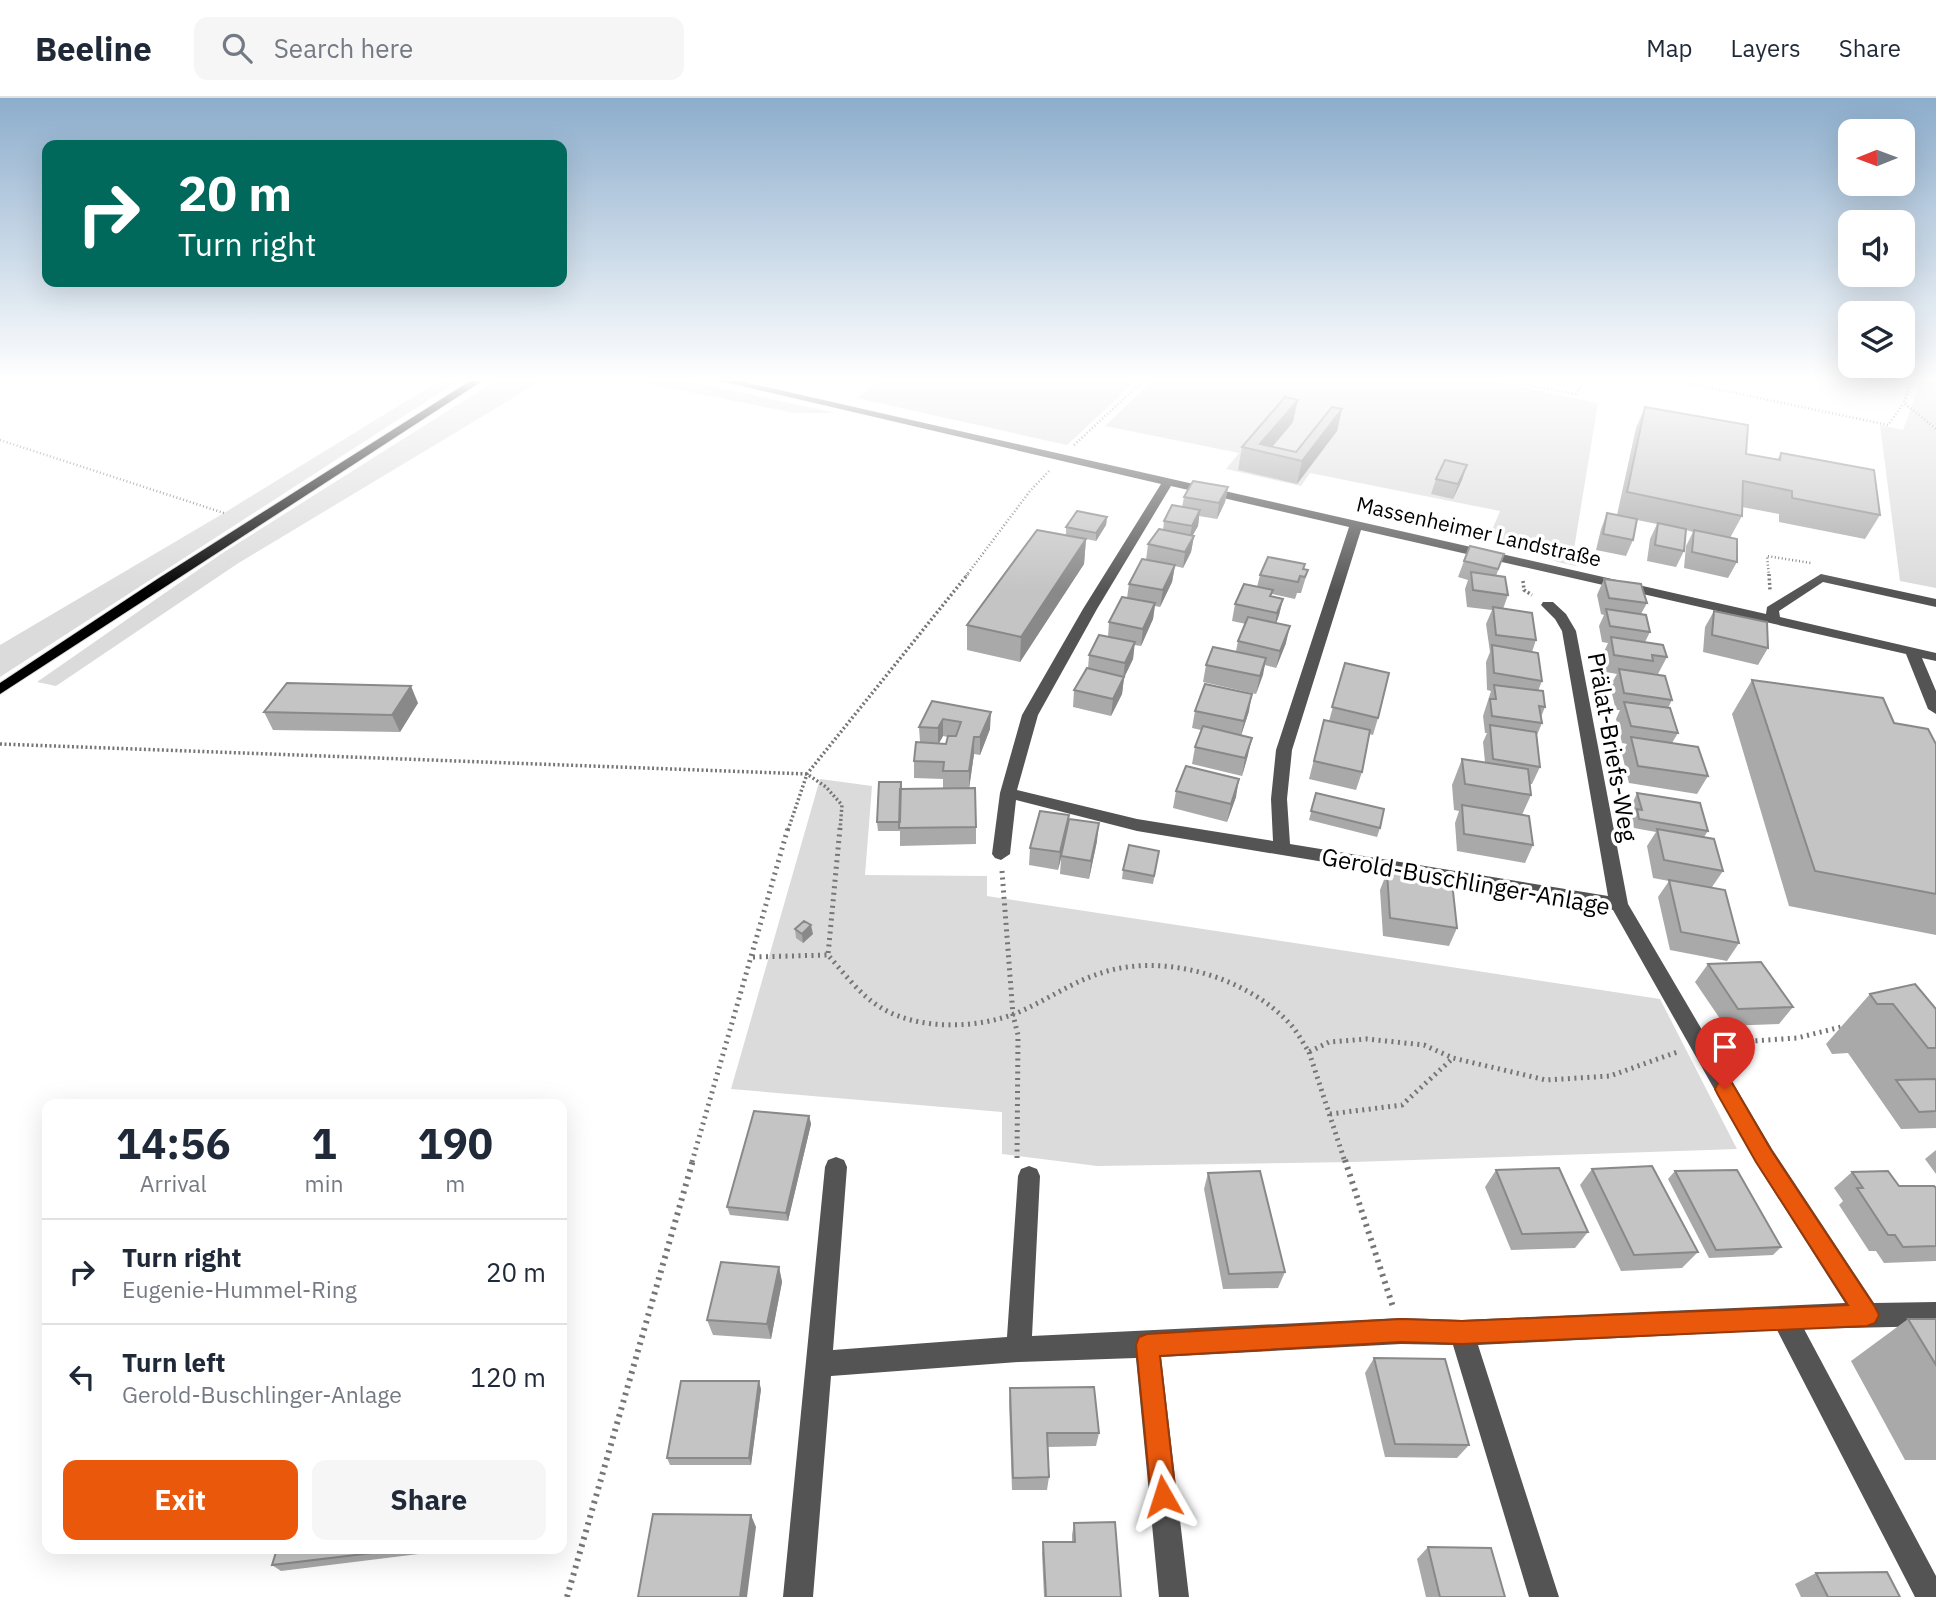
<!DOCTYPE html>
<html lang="en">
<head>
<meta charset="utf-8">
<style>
  body { margin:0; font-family:"IBM Plex Sans",sans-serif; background:#f6f6f7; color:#1f2937; height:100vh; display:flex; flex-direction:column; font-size:26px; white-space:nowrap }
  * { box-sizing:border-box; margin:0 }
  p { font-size:23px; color:#747a83 }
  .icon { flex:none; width:38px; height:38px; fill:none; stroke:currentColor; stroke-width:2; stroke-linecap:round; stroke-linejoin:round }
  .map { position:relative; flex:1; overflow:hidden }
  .drawer { position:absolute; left:42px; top:1001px; width:525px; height:455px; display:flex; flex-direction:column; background:#fff; border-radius:14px; box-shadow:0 7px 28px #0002 }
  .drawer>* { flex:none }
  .hud { position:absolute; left:42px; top:42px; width:525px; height:147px; border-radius:14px; box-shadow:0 7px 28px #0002; background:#00695c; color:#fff; overflow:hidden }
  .needle { width:46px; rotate:269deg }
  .controls { position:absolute; left:1838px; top:21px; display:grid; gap:14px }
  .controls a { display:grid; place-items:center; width:77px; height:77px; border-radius:14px; background:#fff; box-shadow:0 7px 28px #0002; font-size:35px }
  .pin { position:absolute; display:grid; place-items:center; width:60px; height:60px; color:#fff; margin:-72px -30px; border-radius:50% 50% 50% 0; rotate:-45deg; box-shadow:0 0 7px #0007 }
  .pin .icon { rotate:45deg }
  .me { position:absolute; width:77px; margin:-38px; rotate:354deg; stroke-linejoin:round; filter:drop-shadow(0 0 5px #0008) }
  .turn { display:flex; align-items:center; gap:24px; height:147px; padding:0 21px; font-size:32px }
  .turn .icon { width:91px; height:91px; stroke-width:2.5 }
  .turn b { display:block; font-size:49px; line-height:60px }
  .eta { display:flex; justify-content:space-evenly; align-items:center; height:119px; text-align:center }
  .eta b { font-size:42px; font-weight:700; line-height:49px }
  .action { display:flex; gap:14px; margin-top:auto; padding:14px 21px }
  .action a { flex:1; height:80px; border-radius:14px; background:#ea580c; color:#fff; font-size:28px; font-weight:700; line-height:80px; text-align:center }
  .action a+a { background:#f6f6f7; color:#1f2937 }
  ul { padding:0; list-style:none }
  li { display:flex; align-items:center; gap:21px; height:105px; padding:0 21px; border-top:2px solid #e0e1e3 }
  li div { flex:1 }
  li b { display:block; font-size:26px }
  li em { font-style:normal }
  header { display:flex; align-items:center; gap:42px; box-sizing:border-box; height:98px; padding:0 35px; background:#fff; border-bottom:2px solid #e0e1e3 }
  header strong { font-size:33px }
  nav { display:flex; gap:38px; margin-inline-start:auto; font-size:24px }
  .search { width:490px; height:63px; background:#f6f6f7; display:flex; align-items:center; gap:18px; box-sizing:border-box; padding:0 24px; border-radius:14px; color:#747a83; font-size:26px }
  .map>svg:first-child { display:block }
  .green { fill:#dbdbdb }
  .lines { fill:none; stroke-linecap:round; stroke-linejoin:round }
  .major-casing { stroke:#dbdbdb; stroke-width:2 }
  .path-far3 { stroke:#767676; stroke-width:2.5; stroke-dasharray:1 2.5; stroke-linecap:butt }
  .path-far2 { stroke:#767676; stroke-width:3.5; stroke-dasharray:2 2.5; stroke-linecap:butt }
  .path-far1 { stroke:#767676; stroke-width:5; stroke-dasharray:2 4.5; stroke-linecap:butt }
  .path { stroke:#767676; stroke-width:6; stroke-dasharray:2.5 5; stroke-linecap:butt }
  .minor { fill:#545454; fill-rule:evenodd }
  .major { fill:#000; fill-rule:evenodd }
  .wall { fill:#a9a9a9; fill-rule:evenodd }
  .shaded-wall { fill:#898989 }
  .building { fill:#c4c4c4; stroke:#898989; stroke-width:2 }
  .route { fill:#ea580c; stroke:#983908; stroke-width:2 }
  .labels { text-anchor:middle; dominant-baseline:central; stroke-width:7; stroke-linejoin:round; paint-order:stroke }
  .far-street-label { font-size:21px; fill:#000; stroke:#fff }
  .street-label { font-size:24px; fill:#000; stroke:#fff }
</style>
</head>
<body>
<header>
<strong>Beeline</strong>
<div class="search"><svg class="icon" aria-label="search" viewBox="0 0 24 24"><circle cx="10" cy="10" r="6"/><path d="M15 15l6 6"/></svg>Search here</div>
<nav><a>Map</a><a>Layers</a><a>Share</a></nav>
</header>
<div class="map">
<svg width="1936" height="1499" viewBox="0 0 1936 1499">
  <rect width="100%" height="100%" fill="#fff"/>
  <path class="green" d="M439,283H458L0,579V547L224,415Z
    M495,283H541L237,466L56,588L37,584L221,456Z
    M634,283H688L835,315H795Z
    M881,283H1136L1067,347L856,300Z
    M1152,283H1492L1598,305L1574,451L1576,468L1558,464L1490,437L1500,413L1310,375L1301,388L1226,371L1239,355L1105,328Z
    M1921,283H1936V490L1900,483L1880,327L1903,332Z
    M820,681L872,688L865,777L987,778V798L1660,901L1737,1051L1353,1064L1097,1068L1002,1056V1014L731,991Z"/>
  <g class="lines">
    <defs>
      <path id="major" d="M470,283H482L0,596V585L159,480Z"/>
    </defs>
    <use href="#major" class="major-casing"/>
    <path class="path-far3" d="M1503,283L1576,296L1584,283
      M1678,283L1888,327L1904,305
      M1911,283L1904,305L1936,331
      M0,342L224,415
      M1074,347L1143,283
      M966,478L1030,393L1049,373
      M1769,478L1767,458L1811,465"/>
    <path class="path-far2" d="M1769,476L1770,492
      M1523,483L1524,492L1532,497
      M0,646L807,676L826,689L842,707L840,732
      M788,732L807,676L968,476"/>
    <path class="path-far1" d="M840,730L828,857C844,875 860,897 880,909C918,933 979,931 1019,914C1047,902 1072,884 1101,875C1163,854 1248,879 1291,927C1298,935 1303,945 1309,954L1329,944L1367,941L1424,947L1453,960L1546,982L1610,978L1680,953
      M1002,773L1013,917L1018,937L1017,1060
      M753,859L828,857
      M1723,945L1797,940L1845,928
      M1309,954L1345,1064
      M1330,1016L1402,1007L1453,960
      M692,1064L788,730"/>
    <path class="path" d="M1345,1062L1393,1209
      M567,1499L693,1062"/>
    <path class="minor" d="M720,283H740L1766,516L1767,509L1821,476L1936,501V509L1823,484L1779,513L1780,519L1936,555V563L1922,560L1936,593V616L1928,611L1906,556L1361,432L1292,652L1287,701L1290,746L1608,798L1562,533L1555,521L1541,507L1543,504H1553L1566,516L1576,533L1628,806L1772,1051L1874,1205L1936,1204V1228L1804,1231L1936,1478V1499H1915L1777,1232L1478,1247L1559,1499H1529L1453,1247L1401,1246L1161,1259L1189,1499H1159L1136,1260L1019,1264L831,1278L813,1499H783L825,1069L828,1062L836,1059L844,1062L847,1069L833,1252L1007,1239L1018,1078L1021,1071L1029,1068L1037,1071L1040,1078L1032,1238L1401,1220L1462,1222L1845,1205L1756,1065L1613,812L1137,733L1016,702L1010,756L1001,762L995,760L992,756L1000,695L1022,617L1083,511L1161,386ZM1171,388L1349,429L1276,652L1271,701L1273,743L1137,721L1017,692L1038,617L1097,511Z"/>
    <use href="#major" class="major"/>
  </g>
  <path class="wall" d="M1645,309L1746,356L1777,362L1781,355L1880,417L1865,441L1779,424V416L1742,409V418L1730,440L1737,464L1728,480L1684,470L1686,448L1693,434L1686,432L1684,453L1676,469L1647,463L1650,441L1657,426L1637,422L1633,442L1626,458L1596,452L1601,431L1607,415L1617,417L1636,330Z
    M1342,311L1337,333L1297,386L1238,372L1242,349L1293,324L1272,349L1296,354Z
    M1467,367L1462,382L1453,401L1431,396L1436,381Z
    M1228,389L1225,404L1217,421L1199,418L1198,428L1192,438H1194L1191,454L1183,470L1175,468L1172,484L1160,509L1155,508L1153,521L1141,548L1134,547L1133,561L1124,579L1122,596L1111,618L1073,609L1074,592L1088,571L1089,557L1108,539L1109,524L1127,500L1129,486L1146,462L1148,446L1163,432L1164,423L1182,409L1184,399Z
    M1107,419L1106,427L1096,443L1066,437V429Z
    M1086,441L1084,466L1020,564L967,552V527Z
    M1504,456L1496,478L1508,497L1503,511L1536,542L1532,554L1542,583L1538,593L1545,609L1541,619L1542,625L1537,637L1540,669L1532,686H1530L1531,697L1522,717L1533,747L1525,765L1457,753L1455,725L1459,713L1454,712L1452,687L1462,661L1485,664L1483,644L1487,635H1485L1483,618L1491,593L1487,592L1486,564L1490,554L1486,526L1492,512L1467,509L1465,491L1468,482L1458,479L1464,463Z
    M1305,466L1304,471L1308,472L1301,495H1297L1295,501L1272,496L1271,498L1283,501L1279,517L1276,525L1286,545L1276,570L1265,567L1256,596L1203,584L1206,567L1236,553L1238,543L1246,526L1232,523L1235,506L1257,489L1260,477Z
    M1604,481L1647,505L1641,516L1650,534L1645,544L1667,559L1658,576L1647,575L1672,602L1668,610L1678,635L1672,645L1708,678L1697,696L1629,685L1622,656L1627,646L1622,645L1616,621L1620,612H1616L1610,588L1617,576L1606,574L1603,556L1608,545L1602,544L1599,528L1604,517L1601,516L1597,497Z
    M1714,513L1768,550L1758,567L1703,554L1705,529Z
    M1345,565L1378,620L1373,637L1369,636L1362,674L1356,692L1309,681L1324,622L1329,623Z
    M1752,582L1894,625L1936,646V837L1789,808L1732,616Z
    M932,603L990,631L980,657L974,656L969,690L976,729V746L900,748V733H878L877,724L901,684L902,691L943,690V681L914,680V663L920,644L919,629ZM943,638L948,639L946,646L939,645Z
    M418,605L400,634L273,632L264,614Z
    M1195,613H1249L1241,637L1248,657L1242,678L1192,666L1195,649L1201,632L1192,630Z
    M1176,693L1236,699L1227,724L1173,710Z
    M1316,695L1380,730L1377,739L1309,722Z
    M1637,695L1708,733L1704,739L1723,773L1712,789L1739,845L1727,863L1670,852L1658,799L1669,783L1653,780L1647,748L1656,734L1634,730L1632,720L1635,714L1633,704Z
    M1068,728L1097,743L1089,781L1060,776L1061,760L1058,772L1029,767L1030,750Z
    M1159,753L1153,786L1122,781L1123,772Z
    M1387,774L1457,830L1449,848L1383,838L1380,792Z
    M795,831L813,836L803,845L796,840Z
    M1708,866L1793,909L1779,926L1725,928L1695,884Z
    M1870,896L1936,911V1030L1901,1031L1848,955L1832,956L1826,946Z
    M809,1018L811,1026L788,1123L730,1117L727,1109Z
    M1936,1052V1076L1925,1061Z
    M1592,1071L1698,1154L1682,1170L1621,1173L1580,1087Z
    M1496,1072L1588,1134L1575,1150L1511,1152L1485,1089Z
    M1675,1073L1781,1149L1773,1157L1709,1160L1668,1081Z
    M1852,1074L1899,1088L1936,1090V1163L1884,1165L1876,1153H1869L1839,1107L1843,1103L1834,1090Z
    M1208,1075L1285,1174L1278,1190L1223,1191L1204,1091Z
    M779,1169L782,1184L771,1241L713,1237L707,1222Z
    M1908,1221H1936V1362H1905L1851,1263Z
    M1374,1260L1469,1347L1457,1360L1385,1359L1365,1275Z
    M1010,1290L1099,1335L1096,1348L1047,1349L1049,1379L1047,1392H1012L1009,1304Z
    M761,1291L751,1367H670L667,1360Z
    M1074,1425L1121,1499H1044L1042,1455L1043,1444H1072V1437Z
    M1428,1449L1505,1499H1426L1417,1461Z
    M277,1451H459L281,1473L272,1467Z
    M1816,1475L1900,1499H1801L1795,1486Z"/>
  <path class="shaded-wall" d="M1298,302L1293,324L1267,355L1260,346Z
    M1342,311L1337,333L1297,386L1302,363Z
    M1467,367L1462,382L1453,401L1458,386Z
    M1228,389L1225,404L1217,421L1219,405Z
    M1200,412L1198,428L1189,444L1192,428Z
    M1107,419L1106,427L1096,443V435Z
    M1194,438L1191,454L1183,470L1185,454Z
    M1086,441L1084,466L1020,564L1021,539Z
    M1175,467L1172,484L1160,509L1163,492Z
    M1283,501L1279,517L1274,532L1277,515Z
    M1155,505L1153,521L1141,548L1143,531Z
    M1290,528L1286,545L1276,570L1280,553Z
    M1135,544L1133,561L1124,580L1122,596L1111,618L1113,601L1123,581L1125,565Z
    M1266,560L1263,577L1256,596L1260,578Z
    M411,588L418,605L400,634L392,617Z
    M1252,596L1249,613L1240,641L1244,623Z
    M991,614L990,631L980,657V639Z
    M943,621V638L938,647V630Z
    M974,639V656L969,691V673Z
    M1252,640L1248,657L1242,678L1245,660Z
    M1239,681L1236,699L1227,724L1231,706Z
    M1069,717L1067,735L1058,772L1060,754Z
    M1099,725L1097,743L1089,781L1091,763Z
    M811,827L813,836L803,845L802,836Z
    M809,1018L811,1026L788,1123L786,1115Z
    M779,1169L782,1184L771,1241L767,1226Z
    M759,1283L761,1291L751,1367L749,1360Z
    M751,1417L756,1429L747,1499H740Z"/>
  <path class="building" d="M1285,299L1298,302L1260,346L1296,354L1332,309L1342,311L1302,363L1242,349Z
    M1645,309L1748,327L1746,356L1780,362L1781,355L1874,372L1880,417L1792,400V393L1743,383L1742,418L1627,394Z
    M1445,362L1467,367L1458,386L1436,381Z
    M1193,383L1228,389L1219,405L1184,399Z
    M1172,407L1200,412L1192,428L1164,423Z
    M1077,413L1107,419L1096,435L1066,429Z
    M1607,415L1637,421L1633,442L1603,436Z
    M1658,425L1686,431L1684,453L1655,447Z
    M1159,431L1194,438L1185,454L1148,446Z
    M1037,432L1086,441L1021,539L967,527Z
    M1694,432L1737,441V464L1692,454Z
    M1470,448L1504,456L1498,471L1464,463Z
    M1268,459L1305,466L1303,471L1308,472L1305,479L1300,478L1298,484L1260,477Z
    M1142,461L1175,467L1163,492L1129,486Z
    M1471,474L1505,479L1508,497L1473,492Z
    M1604,481L1641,486L1647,505L1609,500Z
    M1244,486L1273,492L1270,498L1283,501L1277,515L1235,506Z
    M1122,499L1155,505L1143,531L1109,524Z
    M1493,509L1532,515L1536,542L1496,537Z
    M1606,511L1646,517L1650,534L1610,528Z
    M1714,513L1767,524L1768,550L1712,537Z
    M1248,519L1290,528L1280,553L1238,543Z
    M1099,537L1135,544L1125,565L1089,557Z
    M1611,539L1663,547L1667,559L1652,557L1653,563L1614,557Z
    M1492,547L1538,555L1542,583L1494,575Z
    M1213,549L1266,560L1260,578L1206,567Z
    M1345,565L1389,575L1378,620L1332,609Z
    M1087,570L1124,579L1113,601L1074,592Z
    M1619,571L1665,578L1672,602L1624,595Z
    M1752,582L1883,600L1894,625L1928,631L1936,646V796L1815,773Z
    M287,585L411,588L392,617L264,614Z
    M1205,586L1252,596L1244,623L1195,613Z
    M1494,587L1543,593L1545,609L1539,608L1542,625L1492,618L1490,601H1496Z
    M932,603L991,614L980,639H974L969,673H943L944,664L914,663L916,644L946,646L948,638H956L961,624L943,621L938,630L919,629Z
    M1624,604L1670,610L1678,635L1631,628Z
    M1324,622L1370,632L1362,674L1314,663Z
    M1490,627L1536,634L1540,669L1493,661Z
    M1203,628L1252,640L1245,660L1195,649Z
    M1631,639L1698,649L1708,678L1638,668Z
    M1462,661L1528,671L1531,697L1465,686Z
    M1186,668L1239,681L1231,706L1176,693Z
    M879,684H901L900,724H877Z
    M975,690L976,729L899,730L900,691Z
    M1316,695L1384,711L1380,730L1311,713Z
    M1637,695L1700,705L1708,733L1639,721L1637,711L1642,712Z
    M1462,707L1529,718L1533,747L1464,736Z
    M1040,713L1069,717L1060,754L1030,750Z
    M1069,721L1099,725L1091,763L1061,758Z
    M1657,731L1714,741L1723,773L1664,762Z
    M1129,747L1159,753L1154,778L1123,772Z
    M1387,774L1452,784L1457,830L1390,820Z
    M1669,782L1725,792L1739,845L1681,834Z
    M804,823L811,827L802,836L795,831Z
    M1761,864L1793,909L1738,911L1708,866Z
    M1915,886L1936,911V950H1928L1893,906H1877L1870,896Z
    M1936,981V1013L1919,1014L1896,982Z
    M754,1013L809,1018L786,1115L727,1109Z
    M1652,1068L1698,1154L1634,1157L1592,1071Z
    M1559,1070L1588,1134L1522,1136L1496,1072Z
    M1737,1072L1781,1149L1716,1152L1675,1073Z
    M1260,1073L1285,1174L1229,1176L1208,1075Z
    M1888,1073L1899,1088H1934L1936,1090V1148L1903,1149L1895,1137H1888L1857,1090H1863L1852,1074Z
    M721,1164L779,1169L767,1226L707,1222Z
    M1908,1221H1936V1267Z
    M1374,1260L1445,1261L1469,1347L1395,1346Z
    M681,1283H759L749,1360H667Z
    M1094,1289L1099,1335H1047L1049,1379L1013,1380L1010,1290Z
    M653,1416L751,1417L740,1499H638Z
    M1115,1424L1121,1499H1046L1043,1444H1075L1074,1425Z
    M1428,1449L1491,1450L1505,1499H1440Z
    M277,1451H405L272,1467Z
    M1887,1474L1900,1499H1828L1816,1475Z"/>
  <linearGradient id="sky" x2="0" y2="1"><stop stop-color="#8cadcc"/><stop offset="0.57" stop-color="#fff"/><stop offset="1" stop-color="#fff" stop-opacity="0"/></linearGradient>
  <rect width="1936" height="493" fill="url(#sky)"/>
  <path class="route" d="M1725,983L1732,985L1771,1052L1875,1209L1879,1217L1875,1225L1867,1228L1462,1246L1401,1244L1160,1258L1176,1398L1172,1407L1163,1411L1154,1407L1151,1398L1136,1247L1139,1239L1147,1236L1401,1221L1462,1223L1848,1207L1756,1064L1718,997L1715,991L1718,985Z"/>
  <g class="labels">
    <g class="far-street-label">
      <text transform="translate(1479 433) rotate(13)">Massenheimer Landstraße</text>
    </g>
    <g class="street-label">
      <text transform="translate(1613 649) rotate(80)">Prälat-Briefs-Weg</text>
      <text transform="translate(1466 783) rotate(10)">Gerold-Buschlinger-Anlage</text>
    </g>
  </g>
</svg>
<div class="controls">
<a><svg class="needle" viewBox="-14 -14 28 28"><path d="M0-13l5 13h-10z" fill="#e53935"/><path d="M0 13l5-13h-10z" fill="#747a83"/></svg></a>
<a><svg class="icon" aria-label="sound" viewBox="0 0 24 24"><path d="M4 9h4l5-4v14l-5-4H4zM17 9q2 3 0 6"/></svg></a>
<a><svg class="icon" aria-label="layers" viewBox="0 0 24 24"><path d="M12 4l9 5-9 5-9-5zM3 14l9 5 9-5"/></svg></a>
</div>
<div class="pin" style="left:1725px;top:991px;background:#d93025"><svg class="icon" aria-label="arrive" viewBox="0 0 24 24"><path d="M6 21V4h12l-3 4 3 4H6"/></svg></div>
<svg class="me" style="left:1163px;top:1398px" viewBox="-20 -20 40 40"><path d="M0-17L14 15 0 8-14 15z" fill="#ea580c" stroke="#fff" stroke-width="4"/></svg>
<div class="hud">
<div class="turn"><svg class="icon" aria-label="right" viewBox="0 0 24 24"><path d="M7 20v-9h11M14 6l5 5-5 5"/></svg><div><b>20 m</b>Turn right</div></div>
</div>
<section class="drawer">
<div class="eta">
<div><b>14:56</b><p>Arrival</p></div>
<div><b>1</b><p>min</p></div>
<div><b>190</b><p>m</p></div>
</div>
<ul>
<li><svg class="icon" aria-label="right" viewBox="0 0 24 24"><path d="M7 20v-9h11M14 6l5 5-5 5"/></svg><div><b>Turn right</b><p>Eugenie-Hummel-Ring</p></div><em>20 m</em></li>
<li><svg class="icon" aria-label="left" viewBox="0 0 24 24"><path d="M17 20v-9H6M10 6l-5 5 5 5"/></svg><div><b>Turn left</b><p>Gerold-Buschlinger-Anlage</p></div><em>120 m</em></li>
</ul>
<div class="action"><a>Exit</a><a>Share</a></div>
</section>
</div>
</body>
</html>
